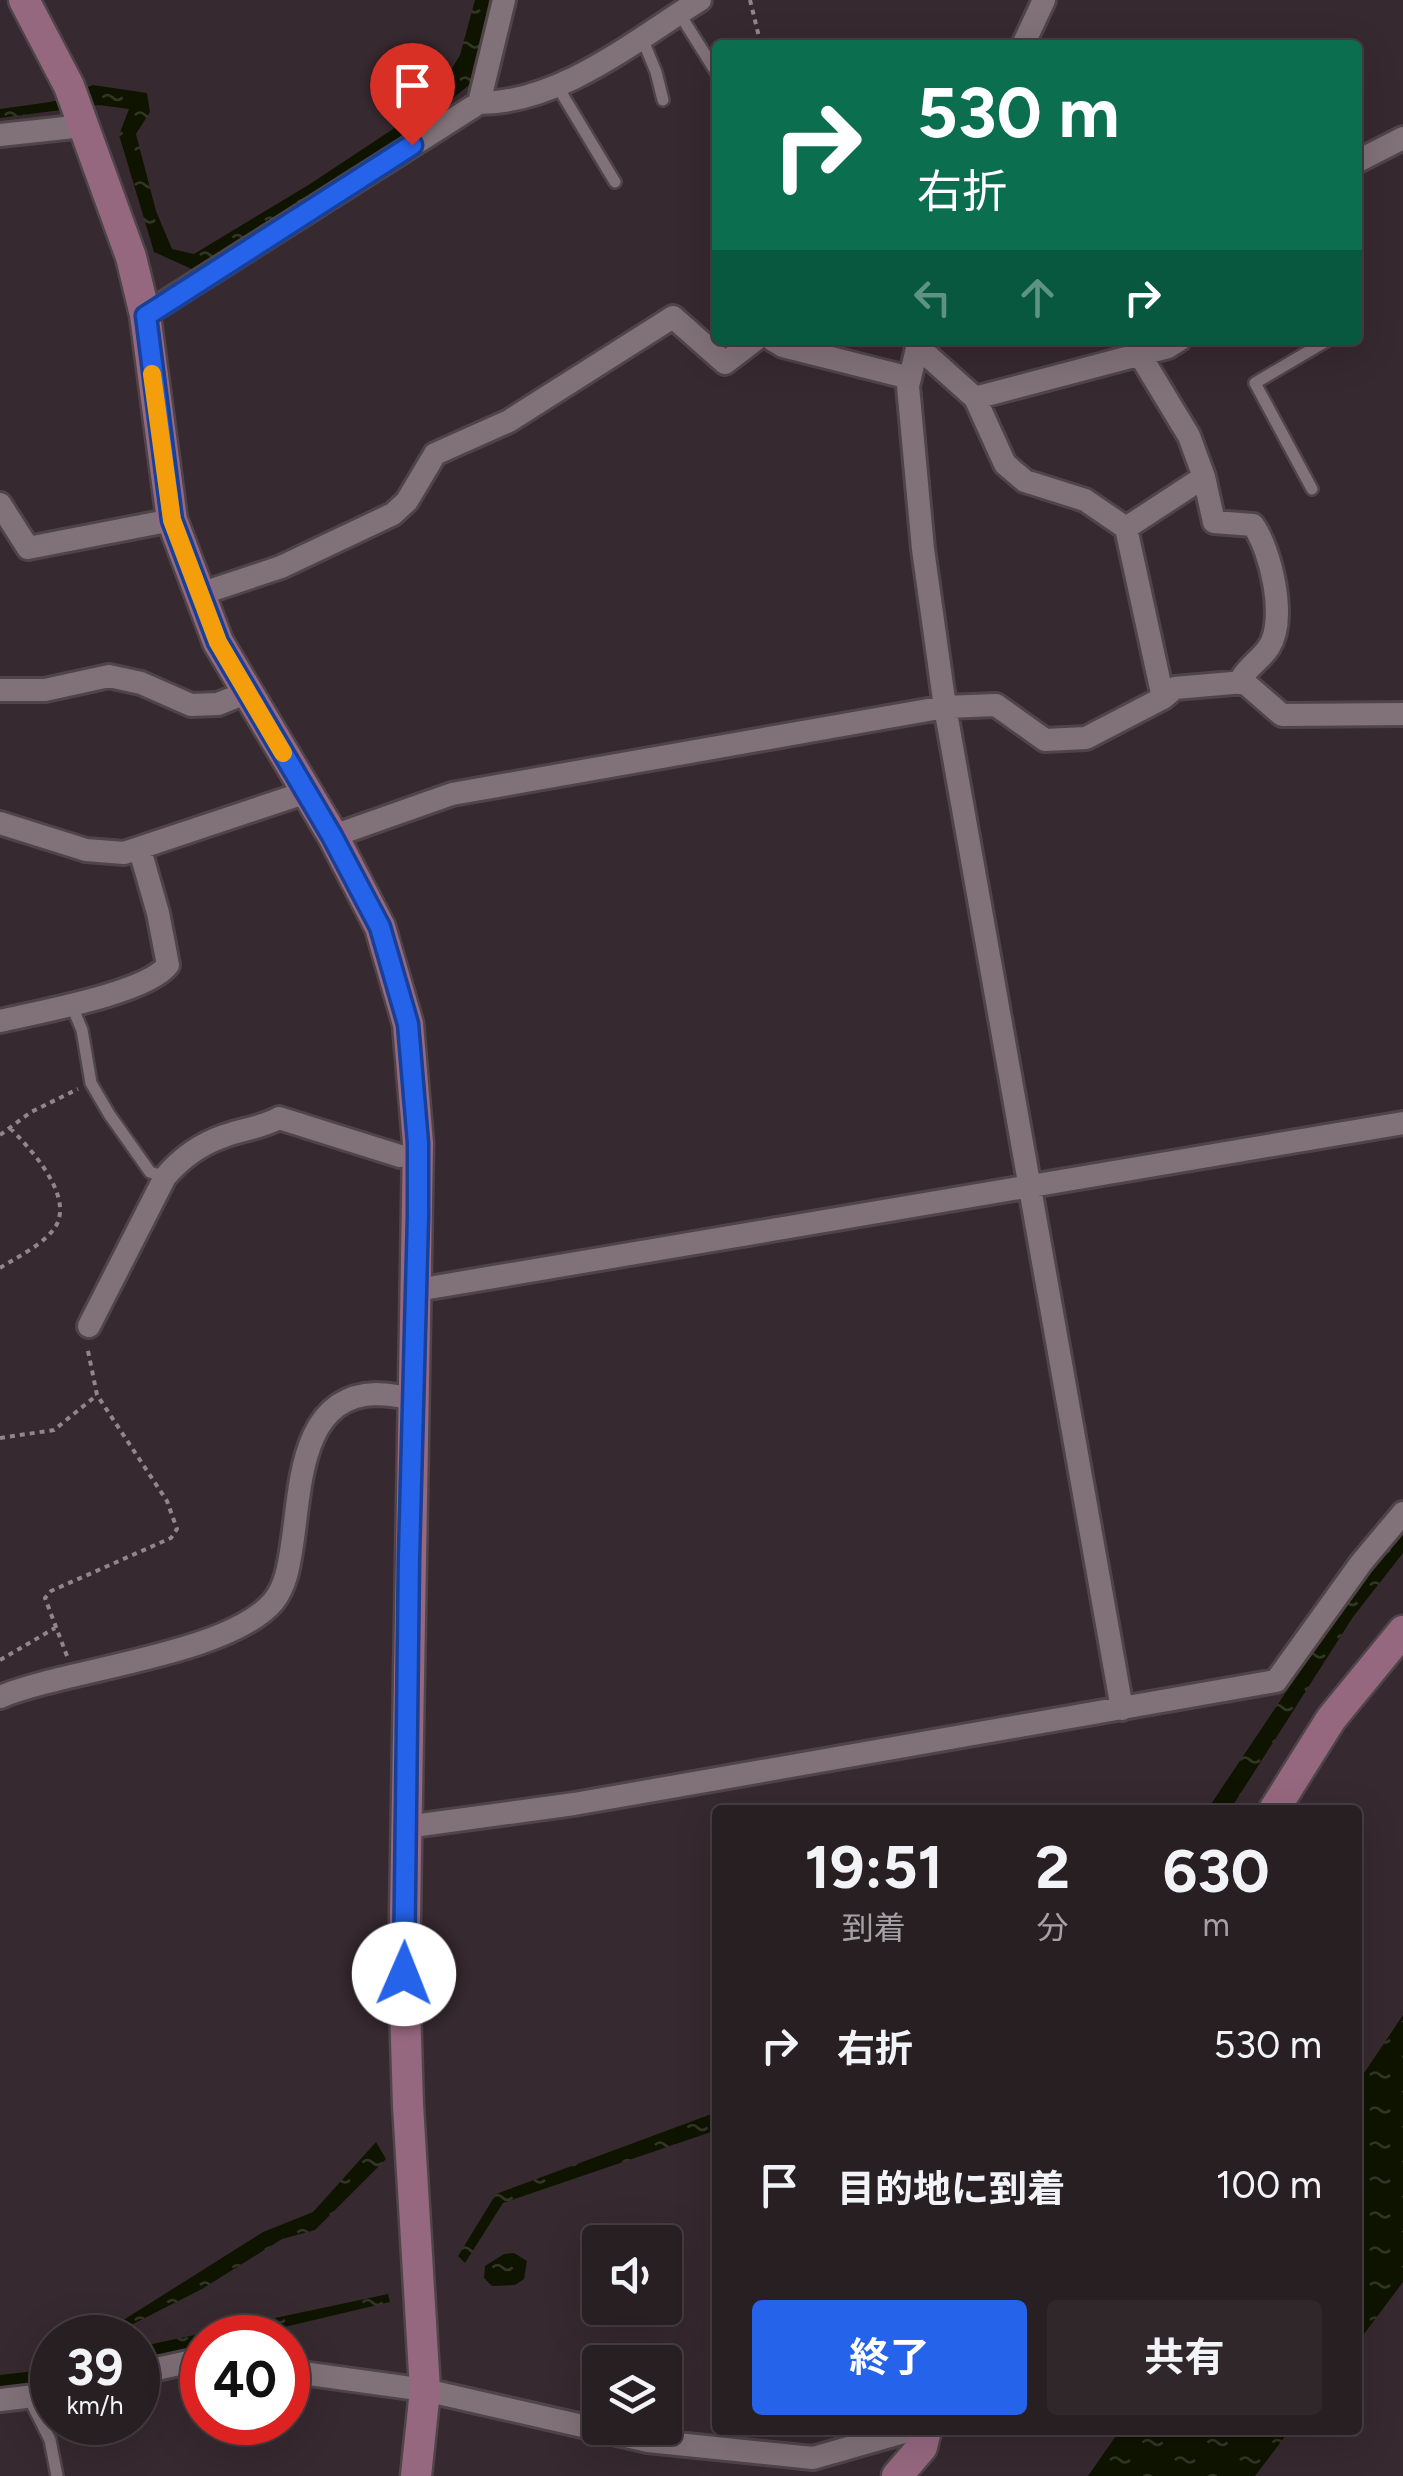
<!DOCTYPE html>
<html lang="ja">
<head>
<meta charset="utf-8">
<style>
  body { margin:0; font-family:Figtree,"Noto Sans JP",sans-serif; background:#30272b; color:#f1f3f6; height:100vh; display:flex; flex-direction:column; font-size:38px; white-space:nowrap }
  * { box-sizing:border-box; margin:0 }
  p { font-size:32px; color:#a5a2a6 }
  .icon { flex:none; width:55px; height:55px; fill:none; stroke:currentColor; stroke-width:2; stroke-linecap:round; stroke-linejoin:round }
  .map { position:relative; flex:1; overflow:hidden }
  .drawer { position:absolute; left:712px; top:1805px; width:650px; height:630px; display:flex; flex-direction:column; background:#281f23; border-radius:10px; box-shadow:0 10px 40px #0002,0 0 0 2px #443d41 }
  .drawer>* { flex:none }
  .banner { position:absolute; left:712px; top:40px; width:650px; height:305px; border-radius:10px; box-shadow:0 10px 40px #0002,0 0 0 2px #443d41; background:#0b6e4f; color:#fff; overflow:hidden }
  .fabs { position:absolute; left:582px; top:2225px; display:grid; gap:20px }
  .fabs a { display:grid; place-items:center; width:100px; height:100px; border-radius:10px; background:#281f23; box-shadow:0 10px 40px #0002,0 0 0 2px #443d41; font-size:50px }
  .speed { position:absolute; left:30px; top:2315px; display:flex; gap:20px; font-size:50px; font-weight:700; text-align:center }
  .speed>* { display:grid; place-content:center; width:130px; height:130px; border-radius:50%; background:#281f23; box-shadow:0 10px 40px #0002,0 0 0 2px #443d41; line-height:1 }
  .speed small { font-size:25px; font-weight:400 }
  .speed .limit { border:15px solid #d22; background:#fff; color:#111 }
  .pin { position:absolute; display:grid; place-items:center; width:85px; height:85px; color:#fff; margin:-102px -42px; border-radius:50% 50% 50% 0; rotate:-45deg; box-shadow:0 0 10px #0007 }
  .pin .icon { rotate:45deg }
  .me { position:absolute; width:110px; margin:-55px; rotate:1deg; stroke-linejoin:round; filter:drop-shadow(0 0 8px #0008) }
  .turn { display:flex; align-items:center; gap:35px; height:210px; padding:0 40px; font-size:45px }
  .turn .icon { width:130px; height:130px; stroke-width:2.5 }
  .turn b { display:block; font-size:70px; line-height:85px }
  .lanes { display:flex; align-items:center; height:95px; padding:0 40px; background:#0003; justify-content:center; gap:50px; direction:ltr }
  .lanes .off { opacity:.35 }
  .eta { display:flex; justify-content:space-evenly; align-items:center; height:170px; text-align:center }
  .eta b { font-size:60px; font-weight:700; line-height:70px }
  .action { display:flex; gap:20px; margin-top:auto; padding:20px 40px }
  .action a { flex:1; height:115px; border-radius:10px; background:#2563eb; color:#fff; font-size:40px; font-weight:700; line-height:115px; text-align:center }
  .action a+a { background:#30272b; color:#f1f3f6 }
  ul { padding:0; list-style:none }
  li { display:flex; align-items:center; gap:30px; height:140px; padding:0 40px }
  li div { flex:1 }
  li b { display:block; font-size:38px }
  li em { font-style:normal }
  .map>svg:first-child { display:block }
  .water { fill:url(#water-ripples) }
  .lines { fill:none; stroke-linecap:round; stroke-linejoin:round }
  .lane-casing { stroke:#4f4549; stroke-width:16 }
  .street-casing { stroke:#4f4549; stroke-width:28 }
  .secondary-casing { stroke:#4f4549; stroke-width:35 }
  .path { stroke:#91868b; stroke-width:4; stroke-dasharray:5 5; stroke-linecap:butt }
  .lane { stroke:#817178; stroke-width:11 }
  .street { stroke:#817178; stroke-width:22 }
  .secondary { stroke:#966880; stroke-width:30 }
  .route-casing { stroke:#184099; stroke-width:25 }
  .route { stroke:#2563eb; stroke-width:18 }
  .slow { stroke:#f59e0b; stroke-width:18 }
</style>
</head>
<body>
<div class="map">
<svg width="1403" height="2476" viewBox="0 0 1403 2476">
  <defs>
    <pattern id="water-ripples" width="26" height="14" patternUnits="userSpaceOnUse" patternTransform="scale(2.5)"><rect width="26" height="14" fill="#0f1400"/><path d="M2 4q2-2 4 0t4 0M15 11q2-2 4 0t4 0" fill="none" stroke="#323625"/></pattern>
  </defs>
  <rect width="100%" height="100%" fill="#36292f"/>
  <path class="water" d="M475,0H489L473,82L399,141L194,270L154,252L119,135L129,109L99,105L0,118V109L50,102L93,85L147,93L150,112L136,134L156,211L172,249L194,254L310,184L399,125L415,106L439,90L460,55Z
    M1403,1532V1553L1353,1617L1230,1810H1207L1343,1607Z
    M1403,2015V2282L1358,2342V2082Z
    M717,2112V2130L503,2203L465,2263L458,2256L496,2194Z
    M376,2142L386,2159L315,2230L282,2239L202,2289L131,2325L119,2337H110L125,2319L263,2232L313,2212Z
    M514,2253L527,2261L524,2279L515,2285L492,2286L484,2278L485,2266L504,2254Z
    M388,2294L390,2302L242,2337L202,2338V2346L138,2360V2347Z
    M52,2369V2383L0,2390V2375Z
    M1120,2430H1290L1255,2476H1088Z"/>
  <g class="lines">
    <defs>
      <path id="lane" d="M679,13L718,75
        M642,38L656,72L663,100
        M556,84L615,182
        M1312,489L1255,383L1328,340
        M71,1004L82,1030L91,1083L109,1114L150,1172L165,1177
        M29,2398L50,2440L57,2476"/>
      <path id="street" d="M1023,45L1044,0
        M479,103C560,103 634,41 700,0
        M0,135L83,126
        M1358,161L1403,138
        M145,315L479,103L504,0
        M773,340L783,346L910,378
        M919,340L908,386L923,549L945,707L1122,1709
        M918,347L975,398L1005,464L1025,481L1085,500L1126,528L1163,698
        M1140,355L1189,436L1204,477L1214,522L1253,525C1271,550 1287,619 1269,647C1260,661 1247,666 1239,683
        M975,398L1168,347L1179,340
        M0,504L28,548L172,520
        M1126,528L1204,477
        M200,594L281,567L393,514L407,501L435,454L509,421L673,317L725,363L755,340
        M0,690H45L109,676L141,683L191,705L218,704L248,692
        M0,823L86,850L124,853L307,792
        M333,836L452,794L945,707L996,705L1045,740L1086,738L1163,698L1175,688L1244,682L1282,715L1403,714
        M0,1021C38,1012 147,993 168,965L158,913L140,850
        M417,1290L1403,1123
        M89,1326L165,1177C181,1158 201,1144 224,1136C243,1129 261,1128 279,1118L400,1156
        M0,1697C67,1669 227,1655 273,1602C286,1586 289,1565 292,1545C301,1489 299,1396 376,1394C388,1394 401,1397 414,1398
        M406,1827L574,1804L1276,1681L1361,1563L1403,1513
        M288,2371L425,2390L648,2441L813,2458L911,2430
        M138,2373L202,2359
        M0,2400L52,2394"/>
      <path id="secondary" d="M24,0L69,86L131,257L145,315L172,520L218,642L333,836L380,927L408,1024L418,1143L404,1974L408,2105L425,2390L416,2476
        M1274,1810L1331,1719L1403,1631
        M897,2476L922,2447L926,2430"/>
    </defs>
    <use href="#lane" class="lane-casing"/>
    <use href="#street" class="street-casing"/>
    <use href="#secondary" class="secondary-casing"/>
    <path class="path" d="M750,0L761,45
      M0,1135L31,1112L78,1089
      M0,1268C17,1257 47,1243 57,1224C72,1193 29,1147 10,1128
      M0,1438L54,1430L97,1395
      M67,1656L45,1598L51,1591L171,1538L177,1529L167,1501L97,1395L87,1346
      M0,1660L55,1628"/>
    <use href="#lane" class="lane"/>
    <use href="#street" class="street"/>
    <use href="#secondary" class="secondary"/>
  </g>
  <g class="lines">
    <defs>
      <path id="route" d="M404,1974L409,1557L418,1216V1143L408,1024L380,927L332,836L218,642L172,520L146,316L412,145"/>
    </defs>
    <use href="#route" class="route-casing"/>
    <use href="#route" class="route"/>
    <path class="slow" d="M152,374L172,520L218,642L283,753"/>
  </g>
</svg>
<div class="fabs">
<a><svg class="icon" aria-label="sound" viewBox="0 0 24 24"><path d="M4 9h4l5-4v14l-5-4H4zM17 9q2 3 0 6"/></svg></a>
<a><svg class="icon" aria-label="layers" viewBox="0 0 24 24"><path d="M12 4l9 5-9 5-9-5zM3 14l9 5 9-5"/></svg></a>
</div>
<div class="speed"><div>39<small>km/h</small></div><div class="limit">40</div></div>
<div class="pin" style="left:412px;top:145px;background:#d93025"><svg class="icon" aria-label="arrive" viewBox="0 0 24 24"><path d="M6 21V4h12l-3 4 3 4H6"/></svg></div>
<svg class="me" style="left:404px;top:1974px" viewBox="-20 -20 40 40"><circle r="19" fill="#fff"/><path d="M0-13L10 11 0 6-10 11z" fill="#2563eb"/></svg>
<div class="banner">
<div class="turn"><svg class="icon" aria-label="right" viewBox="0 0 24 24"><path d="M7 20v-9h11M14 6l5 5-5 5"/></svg><div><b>530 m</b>右折</div></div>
<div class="lanes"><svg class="icon off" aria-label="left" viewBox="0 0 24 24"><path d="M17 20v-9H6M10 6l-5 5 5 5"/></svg><svg class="icon off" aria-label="ahead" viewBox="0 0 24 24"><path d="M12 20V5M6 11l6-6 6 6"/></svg><svg class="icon" aria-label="right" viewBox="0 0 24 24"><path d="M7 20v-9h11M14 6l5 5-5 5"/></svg></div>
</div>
<section class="drawer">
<div class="eta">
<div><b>19:51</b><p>到着</p></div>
<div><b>2</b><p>分</p></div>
<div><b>630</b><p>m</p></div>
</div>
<ul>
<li><svg class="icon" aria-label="right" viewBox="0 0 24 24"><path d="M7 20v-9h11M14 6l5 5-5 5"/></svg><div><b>右折</b></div><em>530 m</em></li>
<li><svg class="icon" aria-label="arrive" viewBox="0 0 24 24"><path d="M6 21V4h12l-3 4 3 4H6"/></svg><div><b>目的地に到着</b></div><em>100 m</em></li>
</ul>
<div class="action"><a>終了</a><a>共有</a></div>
</section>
</div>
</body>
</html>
